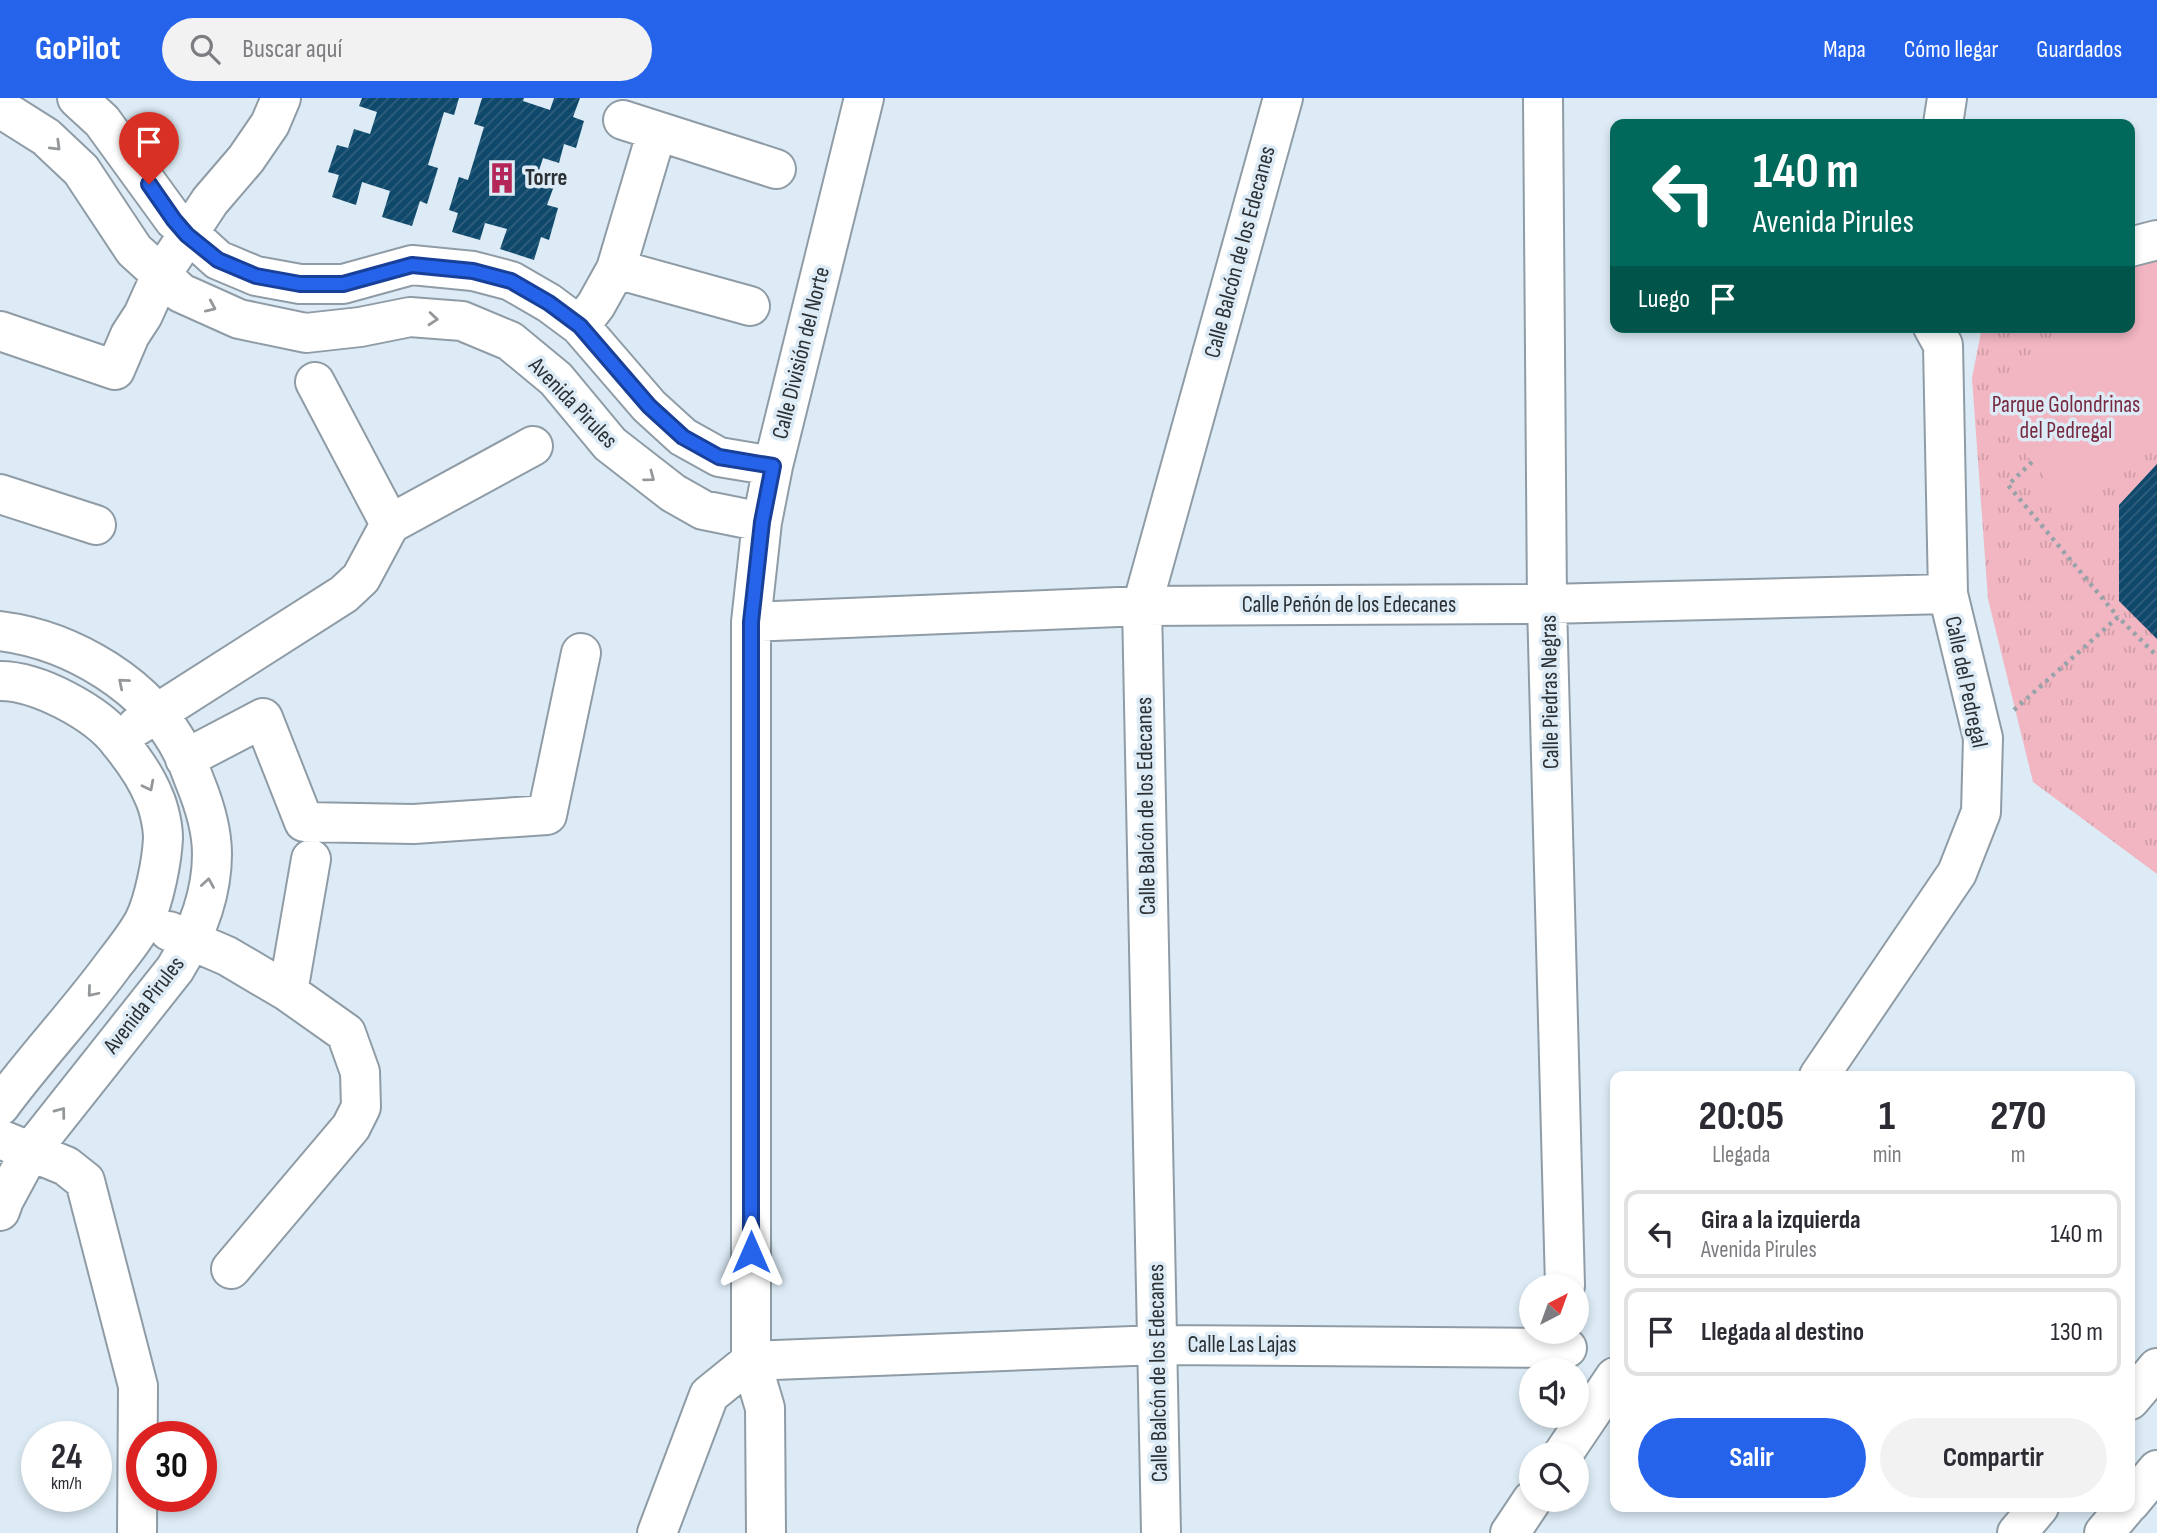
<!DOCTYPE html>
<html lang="es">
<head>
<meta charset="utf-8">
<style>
  body { margin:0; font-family:"Sofia Sans Condensed",sans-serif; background:#f2f2f3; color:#2b2b33; height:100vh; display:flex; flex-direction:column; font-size:26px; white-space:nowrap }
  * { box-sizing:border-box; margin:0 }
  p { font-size:23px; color:#7c7c81 }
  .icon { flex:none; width:38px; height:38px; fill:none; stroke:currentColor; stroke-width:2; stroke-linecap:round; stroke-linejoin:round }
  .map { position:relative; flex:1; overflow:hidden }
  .details { position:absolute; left:1610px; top:973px; width:525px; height:441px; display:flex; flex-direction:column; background:#fff; border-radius:14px; box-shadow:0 4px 10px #0003 }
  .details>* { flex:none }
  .top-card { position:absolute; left:1610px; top:21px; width:525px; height:214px; border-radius:14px; box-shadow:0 4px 10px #0003; background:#00695c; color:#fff; overflow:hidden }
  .needle { width:46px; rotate:41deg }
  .controls { position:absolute; left:1519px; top:1176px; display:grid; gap:14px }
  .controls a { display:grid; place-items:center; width:70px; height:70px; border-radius:50%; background:#fff; box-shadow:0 4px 10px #0003; font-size:35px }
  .speed { position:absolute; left:21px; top:1323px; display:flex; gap:14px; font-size:35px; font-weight:700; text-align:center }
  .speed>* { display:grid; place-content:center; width:91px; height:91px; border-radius:50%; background:#fff; box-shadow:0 4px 10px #0003; line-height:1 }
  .speed small { font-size:18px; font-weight:400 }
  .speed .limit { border:10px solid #d22; background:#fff; color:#111 }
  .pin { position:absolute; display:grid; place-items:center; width:60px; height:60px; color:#fff; margin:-72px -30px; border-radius:50% 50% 50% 0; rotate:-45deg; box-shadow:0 0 7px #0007 }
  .pin .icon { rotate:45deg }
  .me { position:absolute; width:77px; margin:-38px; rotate:0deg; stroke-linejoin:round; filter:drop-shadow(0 0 5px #0008) }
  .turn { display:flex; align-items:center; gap:24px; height:147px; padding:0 28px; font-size:32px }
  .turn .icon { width:91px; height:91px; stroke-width:2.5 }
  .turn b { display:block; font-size:49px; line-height:60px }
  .then { display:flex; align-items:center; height:66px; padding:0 28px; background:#0003; gap:14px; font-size:26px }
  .eta { display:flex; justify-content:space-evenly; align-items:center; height:119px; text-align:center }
  .eta b { font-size:42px; font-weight:700; line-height:49px }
  .primary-button { display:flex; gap:14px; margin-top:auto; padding:14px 28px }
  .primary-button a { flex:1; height:80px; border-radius:42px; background:#2563eb; color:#fff; font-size:28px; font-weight:700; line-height:80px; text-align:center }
  .primary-button a+a { background:#f2f2f3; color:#2b2b33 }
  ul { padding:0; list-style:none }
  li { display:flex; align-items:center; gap:21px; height:88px; margin:0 14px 10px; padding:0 14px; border:4px solid #e1e1e2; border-radius:14px }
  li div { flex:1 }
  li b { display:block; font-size:26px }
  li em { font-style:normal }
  header { display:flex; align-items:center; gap:42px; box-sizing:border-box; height:98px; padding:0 35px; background:#2563eb; color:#fff }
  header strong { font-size:33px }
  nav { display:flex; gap:38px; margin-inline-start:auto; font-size:24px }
  .search { width:490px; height:63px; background:#f2f2f3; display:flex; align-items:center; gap:18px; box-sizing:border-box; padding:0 24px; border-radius:38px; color:#7c7c81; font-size:26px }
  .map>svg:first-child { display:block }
  .park { fill:url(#park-tufts) }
  .pitch { fill:#f2b6c2 }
  .building { fill:url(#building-hatch) }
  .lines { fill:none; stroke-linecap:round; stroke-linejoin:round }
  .minor-casing { stroke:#8f9ca6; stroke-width:42 }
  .path { stroke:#97a2a9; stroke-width:4.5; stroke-dasharray:3.5 5; stroke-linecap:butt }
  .minor { stroke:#fff; stroke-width:38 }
  .oneway { stroke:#95989a }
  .route-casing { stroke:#184099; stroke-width:18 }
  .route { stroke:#2563eb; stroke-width:12 }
  .labels { text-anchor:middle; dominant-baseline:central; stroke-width:7; stroke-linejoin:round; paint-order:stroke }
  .poi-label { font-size:23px; font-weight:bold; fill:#2b3034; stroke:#dcebf5; text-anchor:start }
  .street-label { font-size:23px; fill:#2b3034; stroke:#dcebf5 }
  .park-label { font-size:23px; fill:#772940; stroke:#dcebf5 }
</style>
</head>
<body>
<header>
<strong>GoPilot</strong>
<div class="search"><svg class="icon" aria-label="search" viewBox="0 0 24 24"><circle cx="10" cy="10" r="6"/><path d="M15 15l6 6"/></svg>Buscar aquí</div>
<nav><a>Mapa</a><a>Cómo llegar</a><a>Guardados</a></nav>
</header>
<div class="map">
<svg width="2157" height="1435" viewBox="0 0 2157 1435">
  <defs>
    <pattern id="park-tufts" width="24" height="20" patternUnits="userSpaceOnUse" patternTransform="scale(1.75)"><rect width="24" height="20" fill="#f2b6c2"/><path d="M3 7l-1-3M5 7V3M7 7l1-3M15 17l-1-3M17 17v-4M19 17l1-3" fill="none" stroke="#d09da7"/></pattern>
    <pattern id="building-hatch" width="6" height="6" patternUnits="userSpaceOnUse" patternTransform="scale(1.75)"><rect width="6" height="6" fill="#0e486a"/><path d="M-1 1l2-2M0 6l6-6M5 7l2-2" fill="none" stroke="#31607c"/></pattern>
  </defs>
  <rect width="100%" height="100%" fill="#dcebf5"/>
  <path class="park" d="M2157,163V776L2033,684L1988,501L1972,280L1982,229H2130V170Z"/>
  <path class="pitch" d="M2157,161V346L2074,415L1982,303L2073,229H2130V183Z"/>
  <path class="building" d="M362,0H459L454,17L444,14L428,67L438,70L427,106L420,103L412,128L382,119L390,93L362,84L356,107L332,99L339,77L328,74L337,47L348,50L354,31L370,36L377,14L359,8Z
    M482,0H524L523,3L550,12L554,0H580L573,19L584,23L576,50L564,46L559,65L543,60L536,82L554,88L547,107L558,110L549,142L541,139L534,162L500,151L507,131L485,125L480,142L452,134L458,115L449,112L459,79L468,82L484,29L474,26Z
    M2157,366V541L2119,503V407Z"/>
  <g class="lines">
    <defs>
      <path id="minor" d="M77,0L102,23L174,122L218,162L256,178L300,186H343L412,167L473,173L511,183L549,205L580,228L649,308L683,339L719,359L773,368
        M1543,0L1547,506L1565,1188
        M0,10L46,39L81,72L134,152L181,195L239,221L306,235L360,229L410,219L462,223L510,243L556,281L610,346L673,395L703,412L762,424
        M623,22L776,71
        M1943,26L1947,0
        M2130,149L2157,142
        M616,171L750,208
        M580,228L596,207L616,171L657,33
        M0,233L115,272L130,237L143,217L161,177L210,103L246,61L270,26L281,0
        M315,284L390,426
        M0,396L96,427
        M751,524L1142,508L1547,506L1948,496
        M0,533C72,542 150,588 183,655C188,664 191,674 195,684C204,706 212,732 212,756C212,796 196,837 175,871L30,1054L4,1102L0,1113
        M0,583C38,583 98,615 120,645C134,662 146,679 154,699C159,710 163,728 163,740C162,763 154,803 144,823C136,838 124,853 113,867C78,915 36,959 0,1008
        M137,628L344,496L361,480L390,426L533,348
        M185,661L263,620L304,724L414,726L547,717L581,555
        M169,833L227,858L288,894L346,935L360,974L361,1009L351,1029L231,1171
        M288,894L311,761
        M1819,978L1957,775L1981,714L1983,640L1948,496L1943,247L1933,229
        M0,1041L66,1068L85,1083L138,1288L137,1435
        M2130,1302L2157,1270
        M1563,1356L1615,1279
        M2130,1405L2157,1372
        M657,1435L709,1297L751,1263L1158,1247L1567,1250
        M766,1435L765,1310L751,1263V524L762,424L773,368L864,0
        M1161,1435L1142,508L1283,0
        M1510,1435L1532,1402
        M2017,1435L2039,1409
        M2104,1435L2126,1409"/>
    </defs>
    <use href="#minor" class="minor-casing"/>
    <path class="path" d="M2032,364L2008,387L2118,519
      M2014,612L2118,519L2157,558"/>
    <use href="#minor" class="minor"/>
  </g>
  <defs><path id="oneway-chevron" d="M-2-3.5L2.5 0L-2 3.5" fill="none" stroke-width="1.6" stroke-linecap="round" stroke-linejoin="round" transform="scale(1.75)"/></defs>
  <g class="oneway">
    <use href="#oneway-chevron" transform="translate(56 48) rotate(44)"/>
    <use href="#oneway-chevron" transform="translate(211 209) rotate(24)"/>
    <use href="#oneway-chevron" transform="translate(433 221) rotate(5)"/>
    <use href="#oneway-chevron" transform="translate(650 379) rotate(37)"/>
    <use href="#oneway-chevron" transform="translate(123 585) rotate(-140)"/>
    <use href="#oneway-chevron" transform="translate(149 688) rotate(63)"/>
    <use href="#oneway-chevron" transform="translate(208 785) rotate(-81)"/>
    <use href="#oneway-chevron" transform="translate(92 894) rotate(130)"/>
    <use href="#oneway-chevron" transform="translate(61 1014) rotate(-53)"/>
  </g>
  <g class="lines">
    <defs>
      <path id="route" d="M149,86L174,122L187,137L218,162L256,178L300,186H343L412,167L473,173L511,183L549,205L580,228L649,308L683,339L719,359L773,368L762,424L751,524V1154"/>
    </defs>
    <use href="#route" class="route-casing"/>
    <use href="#route" class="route"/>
  </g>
  <defs>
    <symbol id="building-bare" viewBox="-9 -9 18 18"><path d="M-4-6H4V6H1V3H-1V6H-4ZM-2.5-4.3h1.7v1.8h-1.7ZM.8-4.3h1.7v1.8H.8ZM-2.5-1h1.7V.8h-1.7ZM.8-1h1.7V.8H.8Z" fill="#b42558" stroke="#dcebf5" stroke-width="2.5" paint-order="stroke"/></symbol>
  </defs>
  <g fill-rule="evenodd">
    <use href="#building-bare" x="480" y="58" width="44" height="44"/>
  </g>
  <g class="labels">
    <g class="poi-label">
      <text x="525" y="80">Torre</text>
    </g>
    <g class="street-label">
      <text transform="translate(1240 154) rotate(-75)">Calle Balcón de los Edecanes</text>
      <text transform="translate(801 255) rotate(-76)">Calle División del Norte</text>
      <text transform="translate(573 305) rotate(46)">Avenida Pirules</text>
      <text x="1349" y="507">Calle Peñón de los Edecanes</text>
      <text transform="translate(1966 584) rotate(78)">Calle del Pedregal</text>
      <text transform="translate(1550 594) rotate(-91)">Calle Piedras Negras</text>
      <text transform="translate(1146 708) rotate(-91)">Calle Balcón de los Edecanes</text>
      <text transform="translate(144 907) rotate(-52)">Avenida Pirules</text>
      <text x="1242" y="1247">Calle Las Lajas</text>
      <text transform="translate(1158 1275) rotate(-91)">Calle Balcón de los Edecanes</text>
    </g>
    <g class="park-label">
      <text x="2066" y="307">Parque Golondrinas<tspan x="2066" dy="26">del Pedregal</tspan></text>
    </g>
  </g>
</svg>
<div class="controls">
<a><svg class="needle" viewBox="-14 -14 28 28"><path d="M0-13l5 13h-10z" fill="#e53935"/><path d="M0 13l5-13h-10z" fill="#7c7c81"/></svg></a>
<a><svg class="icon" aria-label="sound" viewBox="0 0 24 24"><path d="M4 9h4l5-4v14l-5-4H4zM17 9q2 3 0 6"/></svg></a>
<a><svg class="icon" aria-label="search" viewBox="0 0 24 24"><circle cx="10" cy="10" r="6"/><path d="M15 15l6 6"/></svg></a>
</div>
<div class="speed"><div>24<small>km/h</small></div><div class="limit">30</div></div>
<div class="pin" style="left:149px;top:86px;background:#d93025"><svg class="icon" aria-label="arrive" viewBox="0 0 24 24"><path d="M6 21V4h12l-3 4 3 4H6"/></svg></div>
<svg class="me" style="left:751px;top:1154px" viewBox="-20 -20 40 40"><path d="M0-17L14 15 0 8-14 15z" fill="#2563eb" stroke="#fff" stroke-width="4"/></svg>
<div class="top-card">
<div class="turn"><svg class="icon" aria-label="left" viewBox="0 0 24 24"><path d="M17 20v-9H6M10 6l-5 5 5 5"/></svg><div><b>140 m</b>Avenida Pirules</div></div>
<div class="then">Luego<svg class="icon" aria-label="arrive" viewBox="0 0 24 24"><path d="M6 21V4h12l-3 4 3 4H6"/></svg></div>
</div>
<section class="details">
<div class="eta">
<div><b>20:05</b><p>Llegada</p></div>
<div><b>1</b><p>min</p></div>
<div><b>270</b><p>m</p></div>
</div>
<ul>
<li><svg class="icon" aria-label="left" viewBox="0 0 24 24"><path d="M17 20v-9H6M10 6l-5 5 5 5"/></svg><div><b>Gira a la izquierda</b><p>Avenida Pirules</p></div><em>140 m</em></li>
<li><svg class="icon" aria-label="arrive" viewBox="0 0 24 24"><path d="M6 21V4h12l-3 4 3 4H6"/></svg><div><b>Llegada al destino</b></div><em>130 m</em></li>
</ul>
<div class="primary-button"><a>Salir</a><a>Compartir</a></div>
</section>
</div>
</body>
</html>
